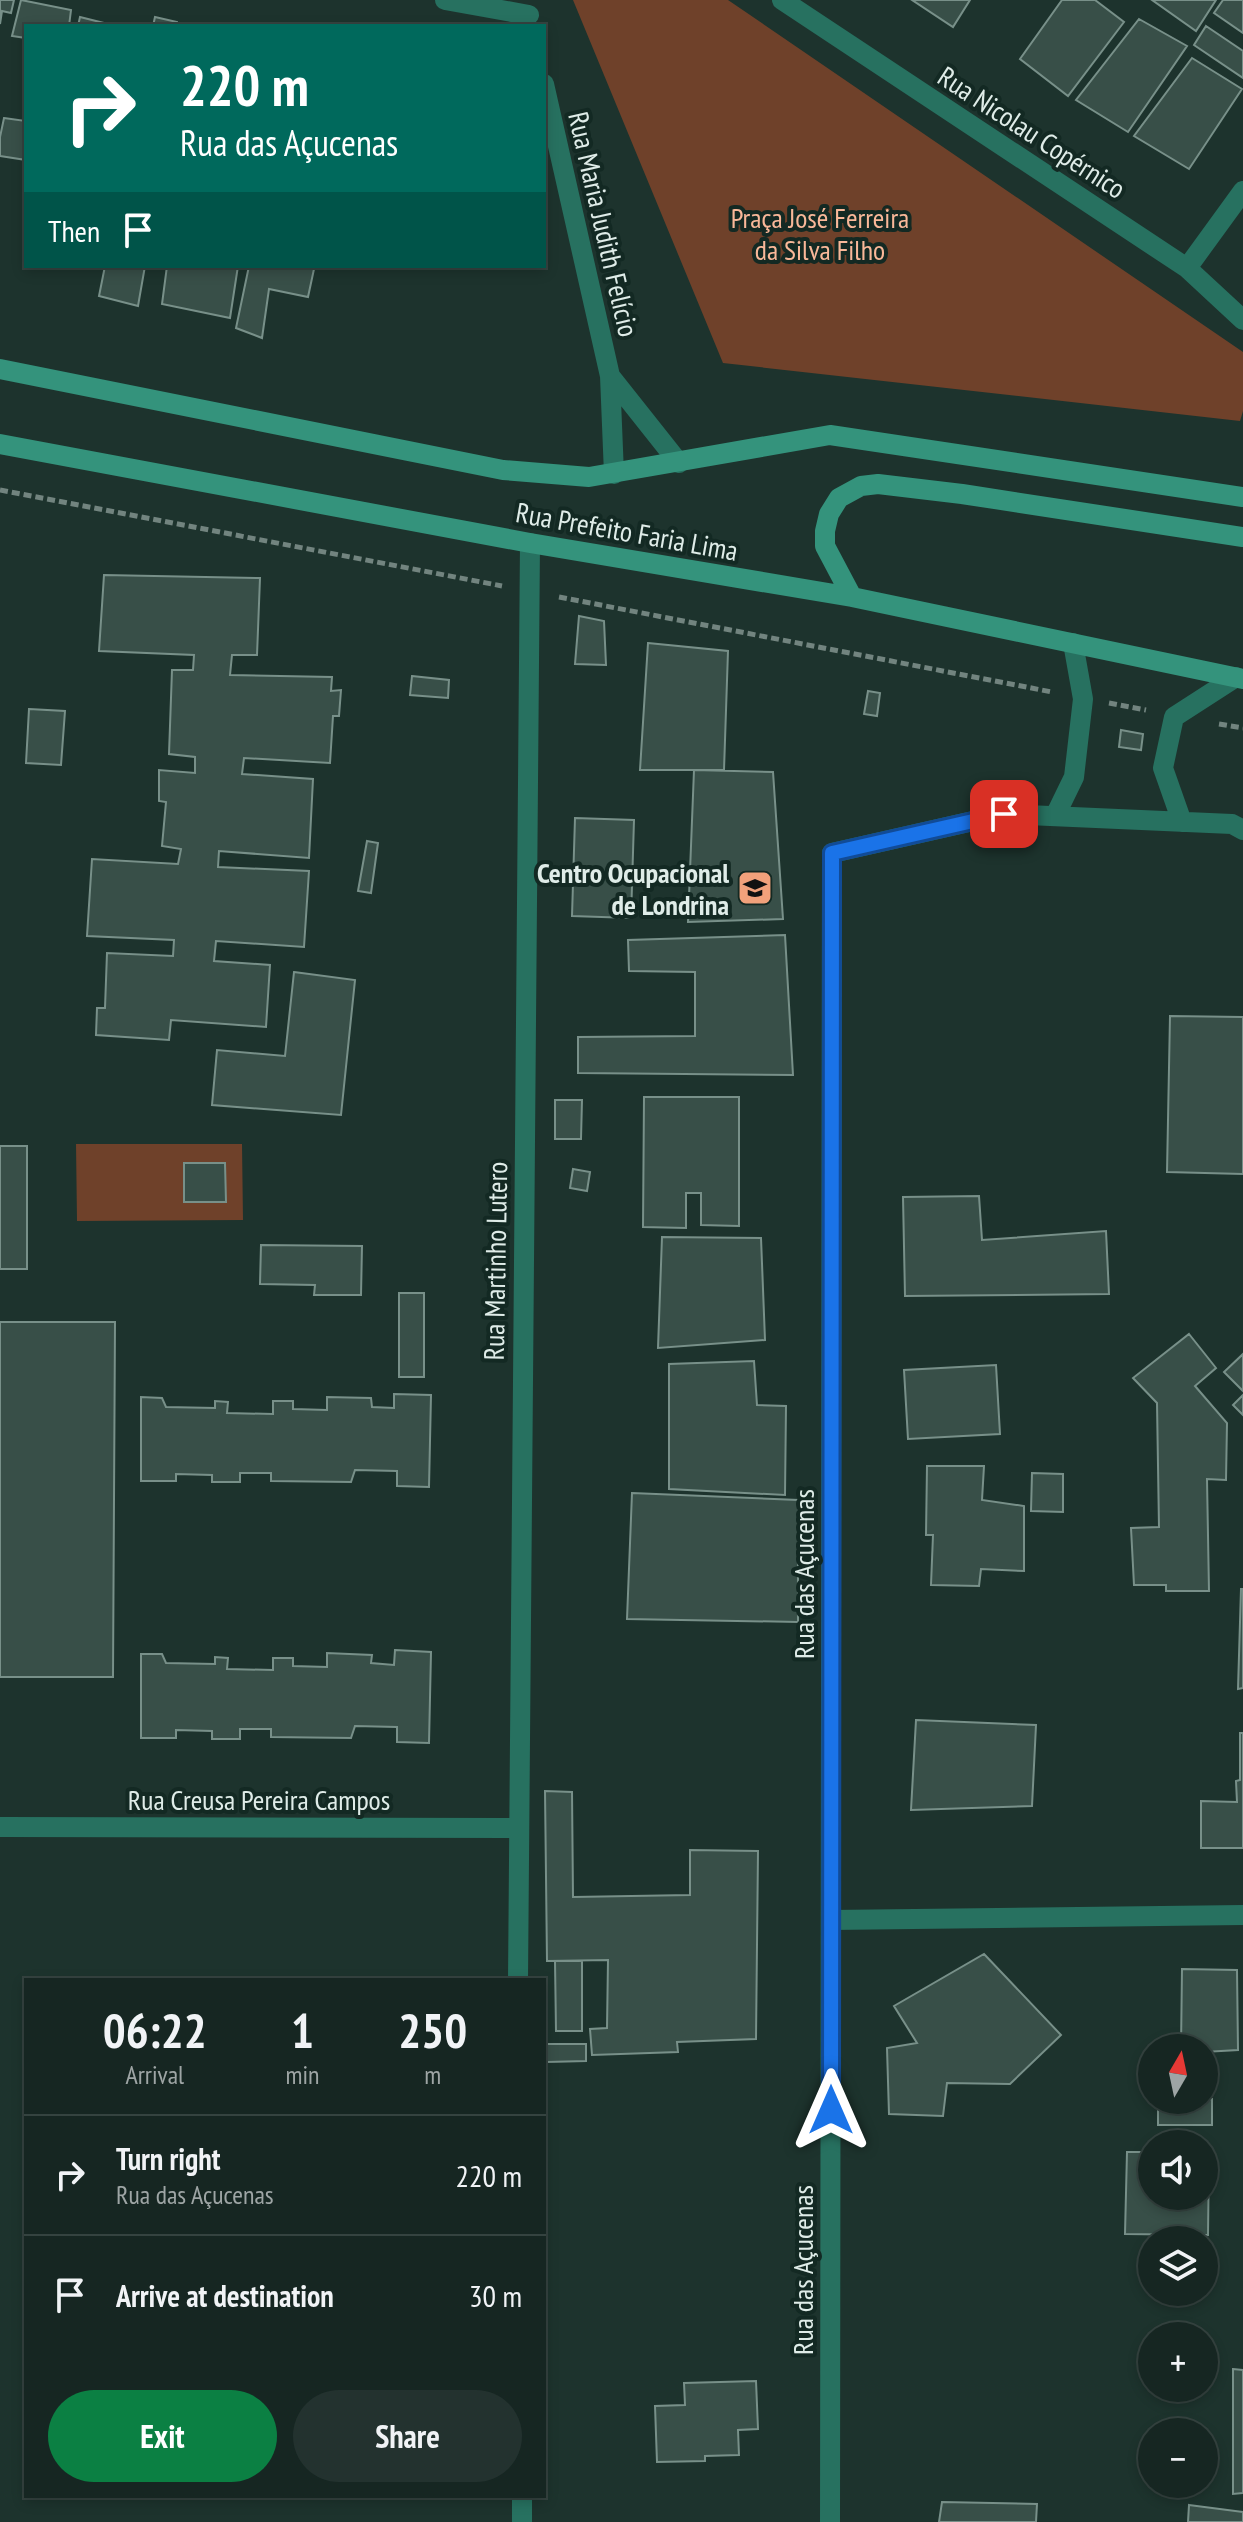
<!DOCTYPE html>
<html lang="en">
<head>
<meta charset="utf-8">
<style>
  body { margin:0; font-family:"PT Sans Narrow",sans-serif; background:#23322f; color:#f1f3f6; height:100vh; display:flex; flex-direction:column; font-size:30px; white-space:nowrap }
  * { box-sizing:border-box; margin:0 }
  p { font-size:26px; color:#9ea5a5 }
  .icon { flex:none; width:44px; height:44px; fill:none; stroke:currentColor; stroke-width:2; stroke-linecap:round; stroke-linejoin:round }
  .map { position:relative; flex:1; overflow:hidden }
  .details { position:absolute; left:24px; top:1978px; width:522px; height:520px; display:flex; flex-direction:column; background:#162622; border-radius:0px; box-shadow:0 4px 12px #0003,0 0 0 2px #354340 }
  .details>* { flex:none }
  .banner { position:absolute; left:24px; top:24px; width:522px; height:244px; border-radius:0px; box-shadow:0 4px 12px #0003,0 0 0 2px #354340; background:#00695c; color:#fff; overflow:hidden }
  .needle { width:52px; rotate:9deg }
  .buttons { position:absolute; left:1138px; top:2034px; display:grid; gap:16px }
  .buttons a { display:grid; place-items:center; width:80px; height:80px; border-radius:50%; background:#162622; box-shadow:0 4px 12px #0003,0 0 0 2px #354340; font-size:40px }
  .pin { position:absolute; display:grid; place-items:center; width:68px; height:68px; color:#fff; margin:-34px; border-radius:16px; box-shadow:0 4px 12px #0006 }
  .me { position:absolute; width:88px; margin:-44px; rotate:0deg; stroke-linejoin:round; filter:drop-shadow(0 0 6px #0008) }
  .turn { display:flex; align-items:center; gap:28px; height:168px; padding:0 24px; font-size:36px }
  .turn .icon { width:104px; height:104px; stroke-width:2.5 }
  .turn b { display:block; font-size:56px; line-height:68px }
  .then { display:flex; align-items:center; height:76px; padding:0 24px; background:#0003; gap:16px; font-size:30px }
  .eta { display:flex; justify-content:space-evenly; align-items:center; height:136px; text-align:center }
  .eta b { font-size:48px; font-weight:600; line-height:56px }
  .action { display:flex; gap:16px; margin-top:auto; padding:16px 24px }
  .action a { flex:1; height:92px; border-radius:48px; background:#0b8043; color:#fff; font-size:32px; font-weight:600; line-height:92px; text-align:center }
  .action a+a { background:#23322f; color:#f1f3f6 }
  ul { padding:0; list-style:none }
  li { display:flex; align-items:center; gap:24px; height:120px; padding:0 24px; border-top:2px solid #354340 }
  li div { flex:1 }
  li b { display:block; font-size:30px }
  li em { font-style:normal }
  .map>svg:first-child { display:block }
  .green { fill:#6f412a }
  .building { fill:#384f48; stroke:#789089; stroke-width:2 }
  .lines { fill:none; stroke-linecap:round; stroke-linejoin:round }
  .path { stroke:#72847f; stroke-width:5; stroke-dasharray:8 4; stroke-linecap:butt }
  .street { stroke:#277160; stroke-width:20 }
  .secondary { stroke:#34937c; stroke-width:20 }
  .route-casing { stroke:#114b97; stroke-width:20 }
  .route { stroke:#1a73e8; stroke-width:14 }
  .labels { text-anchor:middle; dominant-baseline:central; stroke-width:8; stroke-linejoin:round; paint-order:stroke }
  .street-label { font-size:28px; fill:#dfece8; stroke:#132923 }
  .park-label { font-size:28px; fill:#f9b899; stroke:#132923 }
  .poi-label { font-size:28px; font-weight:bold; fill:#dfece8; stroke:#132923; text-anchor:end }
</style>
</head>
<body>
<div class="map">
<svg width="1243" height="2522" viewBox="0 0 1243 2522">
  <rect width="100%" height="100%" fill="#1d332d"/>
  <path class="green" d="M573,0H728L1243,352V411L1240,421L723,363Z
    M76,1144H242L243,1220L77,1221Z"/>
  <path class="building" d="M0,0H14L11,13L2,11L0,24Z
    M21,0L71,10L69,26H26V38L12,36Z
    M912,0H970L953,27Z
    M1062,0H1095L1124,22L1068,96L1020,59Z
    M1152,0H1216L1196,31Z
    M1223,0H1243V33L1214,13Z
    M80,17L116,26H78Z
    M155,17L177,22V26H153Z
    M1139,19L1187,46L1128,132L1076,100Z
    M1206,26L1243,51V78L1194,45Z
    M1192,58L1242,89L1189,169L1134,136Z
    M4,118L26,121V160L0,156V137Z
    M105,266H145L138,306L99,296Z
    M167,266H238L230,318L162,304Z
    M249,266H301L314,269L308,297L269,289L262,338L236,328Z
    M104,575L260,578L257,655H232L230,675L332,677L331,691L341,690L339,716H333L330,763L244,758L242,774L313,779L309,858L219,851L218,867L309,871L304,947L216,941L214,961L270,965L266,1027L171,1020L169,1040L96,1035L97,1008H105L107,953L173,956L174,940L87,936L92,859L178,864L181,849L162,846L166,802L159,801V770L195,773V757L169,754L172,670H193L194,655L99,651Z
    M579,616L604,621L606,665L575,664Z
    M648,643L728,651L724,770H640Z
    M412,676L449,680L448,698L410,695Z
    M868,691L880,693L877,716L864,714Z
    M29,709L65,711L61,765L26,763Z
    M1121,730L1143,734L1141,750L1119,747Z
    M694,770L773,772L783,919L688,922Z
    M575,818L634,820L631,918L572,916Z
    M367,841L378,843L371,893L358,891Z
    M785,935L793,1075L578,1073V1037L695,1036V972L629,971L628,940Z
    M294,972L355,980L341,1115L212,1105L217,1050L285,1056Z
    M1170,1016L1243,1017V1174L1167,1172Z
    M644,1097H739V1226L701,1225V1193H686V1228L643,1227Z
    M555,1100H582L581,1139H555Z
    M0,1146H27V1269H0Z
    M184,1163H225L226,1202H184Z
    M573,1169L590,1172L587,1191L570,1188Z
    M979,1196L982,1240L1106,1231L1109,1294L905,1296L903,1197Z
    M662,1237L761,1238L765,1340L658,1348Z
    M261,1245L362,1246L361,1295H314L315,1285L260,1284Z
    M399,1293H424V1377H399Z
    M0,1322H115L113,1677H0Z
    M1189,1334L1216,1368L1195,1386L1227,1423L1226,1480L1207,1479L1209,1591H1166V1585H1134L1131,1528L1159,1527L1157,1403L1133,1378Z
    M1243,1354V1391L1224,1372Z
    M754,1361L757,1405L786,1406L785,1495L669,1489V1364Z
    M996,1365L1000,1434L908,1439L904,1370Z
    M394,1394L431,1395L429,1487L397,1486V1471L355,1470L351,1482L271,1481V1473H240V1482H212V1475L176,1474V1481H141V1397L162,1398L166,1407L215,1408V1401L228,1402L227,1413L273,1414V1401H293V1409L327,1410V1397L371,1398L372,1407L394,1408Z
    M1243,1395V1415L1233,1405Z
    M927,1466H984L982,1500L1024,1506V1571L981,1569L979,1586L931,1585L933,1535H926Z
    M1032,1473L1063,1474V1512L1031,1511Z
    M632,1493L798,1500V1622L627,1619Z
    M1241,1589H1243V1688L1238,1689Z
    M395,1650L431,1652L429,1743L397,1742V1727L355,1726L351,1738L271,1737V1729H240V1739H212V1731L176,1730V1738H141V1654H162L166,1663L215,1664V1657L228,1658L227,1669L273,1670V1658H293V1666L327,1667V1653L372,1655L371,1663L394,1665Z
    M916,1720L1036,1725L1032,1806L911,1810Z
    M1240,1733H1243V1848H1201V1801L1237,1802L1236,1781L1240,1780Z
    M545,1791L572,1792L573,1897L690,1895V1850L758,1851L756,2039L677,2042L678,2052L592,2055L590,2029L607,2028L608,1960L547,1961Z
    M984,1954L1061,2035L1010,2084L947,2083L943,2116L889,2114L887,2048L917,2043L894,2006Z
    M555,1961H582V2031H556Z
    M1182,1969L1237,1970L1238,2050L1204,2052V2048H1181Z
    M546,2044H586V2061L547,2062Z
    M1212,2099V2125H1158V2100Z
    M1127,2152H1152V2196H1204V2153H1209L1208,2235L1125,2234Z
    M1233,2369L1243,2370V2493L1233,2494Z
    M756,2381L758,2429L738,2430L739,2455L705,2456V2461L657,2462L655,2406L685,2405L684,2383Z
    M942,2502L1037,2504L1036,2522H939Z
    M1189,2505L1243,2512V2522H1188Z"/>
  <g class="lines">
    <path class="path" d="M0,490L502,586
      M559,597L1052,692
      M1109,703L1146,710
      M1219,724L1243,728"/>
    <path class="street" d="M445,0L529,15
      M782,0L1187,268L1243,320
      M544,84L610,376L614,474
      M1187,268L1243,191
      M610,376L679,463
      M1055,816L1074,777L1083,699L1073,643
      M1182,822L1163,768L1174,717L1236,677
      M0,1827L518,1828
      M831,1920L1243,1915
      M518,1980L530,543
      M522,2496V2522
      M830,2522L832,853L1004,814L1232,824L1243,830"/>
    <path class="secondary" d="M0,369L503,470L589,477L830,435L1243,497
      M0,444L530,543L852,597L1243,679
      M852,597L825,546V531L829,514L839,498L861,486L878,484L962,494L1243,537"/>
  </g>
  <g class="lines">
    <defs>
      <path id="route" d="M831,2110L832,853L1004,814"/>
    </defs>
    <use href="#route" class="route-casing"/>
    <use href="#route" class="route"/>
  </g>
  <defs>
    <symbol id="school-square" viewBox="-11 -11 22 22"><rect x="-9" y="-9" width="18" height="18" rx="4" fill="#f1a17b" stroke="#132923"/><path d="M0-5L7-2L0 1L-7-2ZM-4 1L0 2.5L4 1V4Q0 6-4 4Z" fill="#111"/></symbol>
  </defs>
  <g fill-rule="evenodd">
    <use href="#school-square" x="735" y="868" width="40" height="40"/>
  </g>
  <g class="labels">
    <g class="street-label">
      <text transform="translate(1032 132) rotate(33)">Rua Nicolau Copérnico</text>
      <text transform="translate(604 224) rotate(77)">Rua Maria Judith Felício</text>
      <text transform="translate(627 531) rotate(10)">Rua Prefeito Faria Lima</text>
      <text transform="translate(495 1261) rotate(-89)">Rua Martinho Lutero</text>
      <text transform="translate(803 1574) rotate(-90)">Rua das Açucenas</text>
      <text x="259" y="1799">Rua Creusa Pereira Campos</text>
      <text transform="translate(802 2270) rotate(-90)">Rua das Açucenas</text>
    </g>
    <g class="park-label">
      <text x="820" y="217">Praça José Ferreira<tspan x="820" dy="32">da Silva Filho</tspan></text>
    </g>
    <g class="poi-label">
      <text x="729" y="872">Centro Ocupacional<tspan x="729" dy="32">de Londrina</tspan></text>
    </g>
  </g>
</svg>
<div class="buttons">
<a><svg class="needle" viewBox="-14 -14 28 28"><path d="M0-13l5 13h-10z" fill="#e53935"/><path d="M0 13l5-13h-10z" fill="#9ea5a5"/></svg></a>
<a><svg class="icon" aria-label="sound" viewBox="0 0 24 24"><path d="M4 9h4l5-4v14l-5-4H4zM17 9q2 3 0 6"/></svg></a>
<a><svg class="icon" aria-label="layers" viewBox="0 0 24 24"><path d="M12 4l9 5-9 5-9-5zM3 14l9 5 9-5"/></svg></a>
<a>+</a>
<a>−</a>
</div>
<div class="pin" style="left:1004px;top:814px;background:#d93025"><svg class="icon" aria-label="arrive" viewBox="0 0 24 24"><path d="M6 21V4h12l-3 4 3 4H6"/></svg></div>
<svg class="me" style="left:831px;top:2110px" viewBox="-20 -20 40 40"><path d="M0-17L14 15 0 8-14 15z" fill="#1a73e8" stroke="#fff" stroke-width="4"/></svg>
<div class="banner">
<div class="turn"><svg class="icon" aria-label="right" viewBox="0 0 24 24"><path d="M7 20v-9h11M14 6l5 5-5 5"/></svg><div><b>220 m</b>Rua das Açucenas</div></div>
<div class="then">Then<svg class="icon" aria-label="arrive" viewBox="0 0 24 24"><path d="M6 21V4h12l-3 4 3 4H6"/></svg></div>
</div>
<section class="details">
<div class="eta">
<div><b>06:22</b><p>Arrival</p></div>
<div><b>1</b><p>min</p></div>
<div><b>250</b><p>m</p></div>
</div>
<ul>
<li><svg class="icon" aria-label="right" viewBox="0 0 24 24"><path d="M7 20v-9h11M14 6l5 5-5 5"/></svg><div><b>Turn right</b><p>Rua das Açucenas</p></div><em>220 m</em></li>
<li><svg class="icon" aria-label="arrive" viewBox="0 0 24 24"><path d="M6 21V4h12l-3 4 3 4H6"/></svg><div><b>Arrive at destination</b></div><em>30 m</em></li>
</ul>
<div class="action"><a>Exit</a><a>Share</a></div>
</section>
</div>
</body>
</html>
